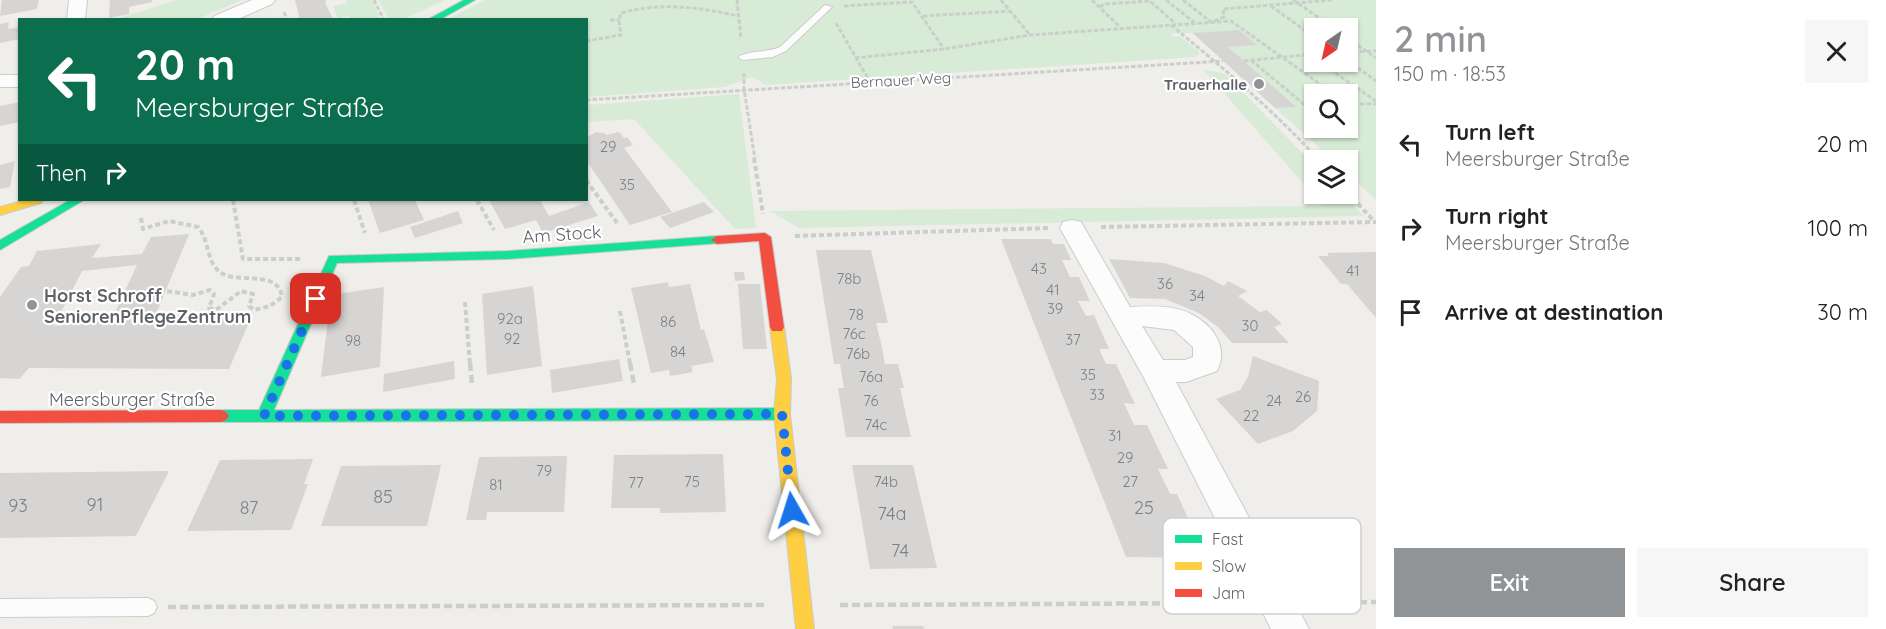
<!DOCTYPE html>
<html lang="en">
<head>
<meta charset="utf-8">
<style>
  body { margin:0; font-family:Quicksand,sans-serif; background:#f6f6f6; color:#222; height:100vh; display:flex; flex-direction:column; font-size:22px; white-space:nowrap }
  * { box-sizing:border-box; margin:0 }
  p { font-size:20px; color:#767676 }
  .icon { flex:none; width:33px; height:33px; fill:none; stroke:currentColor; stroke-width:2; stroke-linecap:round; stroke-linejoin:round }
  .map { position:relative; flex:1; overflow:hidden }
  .side { display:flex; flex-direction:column; background:#fff; width:510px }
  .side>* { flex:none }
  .top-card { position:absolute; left:18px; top:18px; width:570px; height:183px; border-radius:0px; box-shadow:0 2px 4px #0004; background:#0b6e4f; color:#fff; overflow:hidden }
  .needle { width:39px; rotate:214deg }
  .buttons { position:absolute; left:1304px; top:18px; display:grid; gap:12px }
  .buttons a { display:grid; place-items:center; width:54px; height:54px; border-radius:0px; background:#fff; box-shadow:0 2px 4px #0004; font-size:30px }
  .pin { position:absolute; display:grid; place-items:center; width:51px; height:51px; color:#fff; margin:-26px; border-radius:12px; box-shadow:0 3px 9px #0006 }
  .me { position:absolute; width:66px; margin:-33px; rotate:354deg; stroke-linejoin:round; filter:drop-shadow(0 0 4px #0008) }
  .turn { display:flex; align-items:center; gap:21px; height:126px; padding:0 18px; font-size:27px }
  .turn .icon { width:78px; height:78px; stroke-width:2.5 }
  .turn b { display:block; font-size:42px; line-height:51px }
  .then { display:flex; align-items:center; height:57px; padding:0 18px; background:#0003; gap:12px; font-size:22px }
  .round { display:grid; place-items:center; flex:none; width:63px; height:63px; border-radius:0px; background:#f6f6f6 }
  .summary { display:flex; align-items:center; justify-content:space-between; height:102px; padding:0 18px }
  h1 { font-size:36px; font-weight:600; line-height:45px; color:#919496 }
  .cta { display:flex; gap:12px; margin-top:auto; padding:12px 18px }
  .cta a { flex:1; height:69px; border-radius:0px; background:#919496; color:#fff; font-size:24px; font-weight:600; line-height:69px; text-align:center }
  .cta a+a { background:#f6f6f6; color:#222 }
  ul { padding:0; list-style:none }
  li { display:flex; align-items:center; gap:18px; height:84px; padding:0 18px }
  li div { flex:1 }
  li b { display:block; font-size:22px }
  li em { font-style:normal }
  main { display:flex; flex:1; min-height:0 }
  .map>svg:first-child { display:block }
  .green { fill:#d8ebd6; fill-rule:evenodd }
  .building { fill:#d6d5d3; fill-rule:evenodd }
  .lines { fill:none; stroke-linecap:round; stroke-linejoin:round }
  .lane-casing { stroke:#cbcccc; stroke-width:2 }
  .street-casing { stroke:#cbcccc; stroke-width:2 }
  .fast-casing { stroke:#cacacb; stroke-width:2 }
  .slow-casing { stroke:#cacacb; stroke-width:2 }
  .jam-casing { stroke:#cacacb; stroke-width:2 }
  .path-far2 { stroke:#cacfcc; stroke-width:3; stroke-dasharray:4.5 2; stroke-linecap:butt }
  .path-far1 { stroke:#cacfcc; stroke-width:4; stroke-dasharray:5 3; stroke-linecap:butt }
  .path { stroke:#cacfcc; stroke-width:4.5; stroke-dasharray:8 4; stroke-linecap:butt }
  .lane { fill:#fdfcfc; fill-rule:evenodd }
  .street { fill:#fdfcfc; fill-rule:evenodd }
  .fast { fill:#16e098; fill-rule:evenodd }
  .slow { fill:#ffcf43; fill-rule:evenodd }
  .jam { fill:#f24e42; fill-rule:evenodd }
  .route { stroke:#1a73e8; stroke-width:10; stroke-dasharray:0 18 }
  .poi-dot { fill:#919496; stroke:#fff; stroke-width:2 }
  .labels { text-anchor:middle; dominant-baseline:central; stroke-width:4.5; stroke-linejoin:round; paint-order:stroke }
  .far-street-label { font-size:15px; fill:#5f6368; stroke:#fff }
  .far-poi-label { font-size:15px; font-weight:bold; fill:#5f6368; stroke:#fff; text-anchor:end }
  .number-label { font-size:15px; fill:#7e8184 }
  .street-label { font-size:18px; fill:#5f6368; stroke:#fff }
  .poi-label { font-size:18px; font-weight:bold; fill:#5f6368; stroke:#fff; text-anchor:start }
  .near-number-label { font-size:18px; fill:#7e8184 }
  .key { fill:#fff; stroke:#cfd0d2; stroke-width:1.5 }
  .key-label { font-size:16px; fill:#5f6368 }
</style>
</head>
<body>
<main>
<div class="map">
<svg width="1376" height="629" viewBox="0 0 1376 629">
  <rect width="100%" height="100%" fill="#efeeea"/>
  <path class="green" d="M177,0H242L197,19H116Z
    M346,0H372L380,19H351L349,16L338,18L333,6L347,3Z
    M378,0H445L404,19L390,20Z
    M485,0H1376V200L1347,173V160H1333L1192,33H1171L1174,37L1180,36L1200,53L1196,57L766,85L752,77L725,87L587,97L586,20H446ZM1314,28H1347V62H1314ZM1314,94H1347V128H1314Z
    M1203,69L1225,74L1314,165V194H1342L1364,216L799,228L770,211L1323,206Z
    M739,94L756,228L735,229L634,119L587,122V105Z"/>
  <path class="building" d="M2,0H39L37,9L0,16Z
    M110,0H152V2L129,7V14L109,18Z
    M295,0H327L325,2L333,20H300Z
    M9,22L8,29L20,27V39L0,43V24Z
    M1239,30L1257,45L1228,47L1296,107L1275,108L1193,33Z
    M20,102L19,122L0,126V106Z
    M596,132L605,133L606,135L619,132L624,138L627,137L633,145L624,148L672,212L630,225L586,160V138Z
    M15,161L10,187L0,189V165Z
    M368,200H415L424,220L380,233Z
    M489,200H540L549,216L589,202L598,216L543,233L536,220L505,229Z
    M704,202L714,212L670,228L660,217Z
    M458,211L463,223L415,238L410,227Z
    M189,234L156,314L253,313L229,369L29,368L19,379L0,378V297L21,267L29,266L37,251L101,244L92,258L142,254L151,237ZM137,265L112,319L54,326L82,271Z
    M1001,239H1051L1053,244H1064L1071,260H1062L1070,277H1079L1090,301H1078L1086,316L1094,315L1109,349H1099L1106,364H1116L1135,404L1124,403L1134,425H1147L1168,469H1158L1170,494H1177L1206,558L1126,557Z
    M816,250H871L888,323H876L881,343L885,364H898L904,388H900L911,437H846L838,388H844L840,364H834Z
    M1376,252V318L1347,284H1341L1318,256H1329L1327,253Z
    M1109,259L1164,263L1205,276L1224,286L1228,281L1247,291L1238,296L1260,312L1267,310L1282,324L1274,327L1289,343H1232L1218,327L1199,313L1165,299L1130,298Z
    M734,272H744L745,280L735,281Z
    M668,282L669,287L690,284L701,330L704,329L714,362L691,366L693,372L670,376L669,370L651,373L631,288Z
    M738,284H760L767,349H743Z
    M533,286L542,366L487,375L482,294Z
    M384,287L380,367L321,377L331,295Z
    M1253,356L1319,381L1317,411L1293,431L1258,444L1216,399L1240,390L1248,377Z
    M619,359L623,381L552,393L550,370Z
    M454,361L455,379L383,392L384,374Z
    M723,454L726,512L660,513V508H611L614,455Z
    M567,456L564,512H487L486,520H466L479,457Z
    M313,459L304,484H308L291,530L187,531L220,460Z
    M441,465L427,526H321L341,466Z
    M852,465H913L937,568L870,569Z
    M169,471L136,536L0,538V473Z
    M892,626H923L924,629H893Z"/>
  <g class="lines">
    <defs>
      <path id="lane" d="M825,5L832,7L786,51L773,57L743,60L738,57C750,50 767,53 780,47Z
        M148,598L154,601L157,607L154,613L148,616L0,617V599Z"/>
      <path id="street" d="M69,0H87L85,20H67Z
        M252,0H275L272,4L236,20H212L214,16Z
        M0,75H20V87H0Z
        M1072,220L1081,222L1130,307C1148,306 1174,305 1191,314C1213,325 1229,347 1217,371L1186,382H1176L1309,629H1271L1144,378L1060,228L1063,222ZM1142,326L1174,330L1193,347V357L1185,360H1163Z"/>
      <path id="fast" d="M464,0H475L439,20H427Z
        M70,200H84L0,250V240Z
        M717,236L721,237L723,240L721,243L508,259L337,263L274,410L782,408L787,410L790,414L787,418L782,420L221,422L216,420L213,416L216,412L221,410H259L329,256L508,251Z"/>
      <path id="slow" d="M26,200H43L41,203L0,215V207Z
        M777,322L782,323L784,327L791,379L790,414L814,629H796L774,414L777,379L770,327L772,323Z"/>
      <path id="jam" d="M765,233L771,237L784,327L782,331H772L770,327L759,241L717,244L711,240L717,236Z
        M221,410L226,412L229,416L226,420L221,422L0,423V411Z"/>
    </defs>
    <use href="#lane" class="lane-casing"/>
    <use href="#street" class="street-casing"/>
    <use href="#fast" class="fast-casing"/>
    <use href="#slow" class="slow-casing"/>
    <use href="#jam" class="jam-casing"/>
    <path class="path-far2" d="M374,0L384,20
      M737,0L741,39
      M1001,0L1030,35
      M1092,0L1120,27
      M1166,0L1194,22
      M1183,0L1211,22L1224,17L1223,9L1332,0
      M1293,0L1334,28
      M844,6L912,2L944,49
      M1271,6L1314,37
      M1100,7L1104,4L1150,1L1176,24
      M284,12L287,20
      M923,16L1010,11
      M610,20H619
      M836,23L870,82
      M1171,25C1222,67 1273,110 1318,159
      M1347,38L1376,58
      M586,41L621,35L619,20L621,13C660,2 699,7 738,16
      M1347,52L1376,51
      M855,58L944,49L1030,35L1231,21L1334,94
      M1251,60L1306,106H1314
      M1347,60L1376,81
      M1244,61L1314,54
      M1319,62L1376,101
      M744,73V89L755,159
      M586,100L1223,61
      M1347,104H1376"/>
    <path class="path-far1" d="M754,158L763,214
      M1317,158L1319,160
      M586,180L617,223
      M1347,192L1375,222
      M233,200L243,259H302
      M354,200L365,233
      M477,200L494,230
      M141,218L143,229L169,221L198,227C211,242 205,266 225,275C243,282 279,271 282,297L270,306L254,310L249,306L253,294L241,291L216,310L209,308L214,294L210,290L193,295L166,291
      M1101,227L1376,222
      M795,236L1048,228
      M465,302L470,364
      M620,311L630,364"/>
    <path class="path" d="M470,363L472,385
      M630,363L634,384
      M1311,603L1376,602
      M840,605L1240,603
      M168,607L766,605"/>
    <use href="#lane" class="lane"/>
    <use href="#street" class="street"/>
    <use href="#fast" class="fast"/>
    <use href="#slow" class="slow"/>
    <use href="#jam" class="jam"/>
  </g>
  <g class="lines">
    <path class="route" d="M316,299L264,416L782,414L792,510"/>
  </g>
  <g class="poi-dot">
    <circle cx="1259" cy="84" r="6"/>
    <circle cx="32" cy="305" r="6"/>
  </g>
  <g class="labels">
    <g class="far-street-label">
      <text transform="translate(901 80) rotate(-3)">Bernauer Weg</text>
    </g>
    <g class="far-poi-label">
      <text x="1247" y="84">Trauerhalle</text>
    </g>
    <g class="number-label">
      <text x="608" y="146">29</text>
      <text x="627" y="184">35</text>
      <text x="1039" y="268">43</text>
      <text x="1353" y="270">41</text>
      <text x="849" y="278">78b</text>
      <text x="1165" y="283">36</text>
      <text x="1053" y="289">41</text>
      <text x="1197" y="295">34</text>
      <text x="1055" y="308">39</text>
      <text x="856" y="314">78</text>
      <text x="510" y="318">92a</text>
      <text x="668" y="321">86</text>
      <text x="1250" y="325">30</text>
      <text x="854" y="333">76c</text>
      <text x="512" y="338">92</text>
      <text x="1073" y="339">37</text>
      <text x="353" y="340">98</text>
      <text x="678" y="351">84</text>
      <text x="858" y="353">76b</text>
      <text x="1088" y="374">35</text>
      <text x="871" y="376">76a</text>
      <text x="1097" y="394">33</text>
      <text x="1303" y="396">26</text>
      <text x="871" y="400">76</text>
      <text x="1274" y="400">24</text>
      <text x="1251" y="415">22</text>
      <text x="876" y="424">74c</text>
      <text x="1115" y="435">31</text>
      <text x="1125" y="457">29</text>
      <text x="544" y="470">79</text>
      <text x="692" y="481">75</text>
      <text x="886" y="481">74b</text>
      <text x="1130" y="481">27</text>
      <text x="636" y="482">77</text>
      <text x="496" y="484">81</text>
    </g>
    <g class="street-label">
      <text transform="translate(562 234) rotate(-4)">Am Stock</text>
      <text x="132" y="399">Meersburger Straße</text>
    </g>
    <g class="poi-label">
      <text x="44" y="295">Horst Schroff<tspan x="44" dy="21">SeniorenPflegeZentrum</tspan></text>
    </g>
    <g class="near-number-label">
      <text x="383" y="496">85</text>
      <text x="95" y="504">91</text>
      <text x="18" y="505">93</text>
      <text x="249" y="507">87</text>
      <text x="1144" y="507">25</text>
      <text x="892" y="513">74a</text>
      <text x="900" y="550">74</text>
    </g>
  </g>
  <rect x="1163" y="518" width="198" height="96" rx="9" class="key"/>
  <rect x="1175" y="535" width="27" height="8" fill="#16e098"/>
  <rect x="1175" y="562" width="27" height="8" fill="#ffcf43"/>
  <rect x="1175" y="589" width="27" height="8" fill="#f24e42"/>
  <g class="key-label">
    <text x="1212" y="545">Fast</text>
    <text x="1212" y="572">Slow</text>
    <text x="1212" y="599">Jam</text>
  </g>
</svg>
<div class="buttons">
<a><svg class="needle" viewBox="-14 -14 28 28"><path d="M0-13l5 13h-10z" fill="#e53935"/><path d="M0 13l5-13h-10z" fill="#767676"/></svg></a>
<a><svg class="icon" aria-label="search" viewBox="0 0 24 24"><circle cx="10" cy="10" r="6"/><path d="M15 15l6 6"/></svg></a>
<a><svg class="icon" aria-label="layers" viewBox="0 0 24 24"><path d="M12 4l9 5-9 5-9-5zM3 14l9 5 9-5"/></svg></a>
</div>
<div class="pin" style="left:316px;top:299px;background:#d93025"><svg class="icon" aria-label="arrive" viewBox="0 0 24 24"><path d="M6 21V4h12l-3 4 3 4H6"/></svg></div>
<svg class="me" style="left:792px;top:510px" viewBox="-20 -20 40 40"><path d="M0-17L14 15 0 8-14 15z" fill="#1a73e8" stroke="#fff" stroke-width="4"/></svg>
<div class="top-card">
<div class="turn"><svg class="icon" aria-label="left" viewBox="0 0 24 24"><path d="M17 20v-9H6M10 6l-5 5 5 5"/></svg><div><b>20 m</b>Meersburger Straße</div></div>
<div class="then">Then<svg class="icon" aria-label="right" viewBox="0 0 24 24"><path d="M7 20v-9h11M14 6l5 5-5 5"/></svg></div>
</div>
</div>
<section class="side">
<div class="summary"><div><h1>2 min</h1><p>150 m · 18:53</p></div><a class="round"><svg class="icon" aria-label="close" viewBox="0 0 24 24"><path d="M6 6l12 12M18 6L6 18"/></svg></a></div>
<ul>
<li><svg class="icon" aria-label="left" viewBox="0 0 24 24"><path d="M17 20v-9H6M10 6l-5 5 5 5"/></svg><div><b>Turn left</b><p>Meersburger Straße</p></div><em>20 m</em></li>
<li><svg class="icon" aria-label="right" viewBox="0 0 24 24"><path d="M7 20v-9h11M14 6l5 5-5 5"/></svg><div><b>Turn right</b><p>Meersburger Straße</p></div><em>100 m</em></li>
<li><svg class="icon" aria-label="arrive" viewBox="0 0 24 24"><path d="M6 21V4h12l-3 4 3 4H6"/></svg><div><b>Arrive at destination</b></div><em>30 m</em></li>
</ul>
<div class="cta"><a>Exit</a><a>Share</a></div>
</section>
</main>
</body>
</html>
